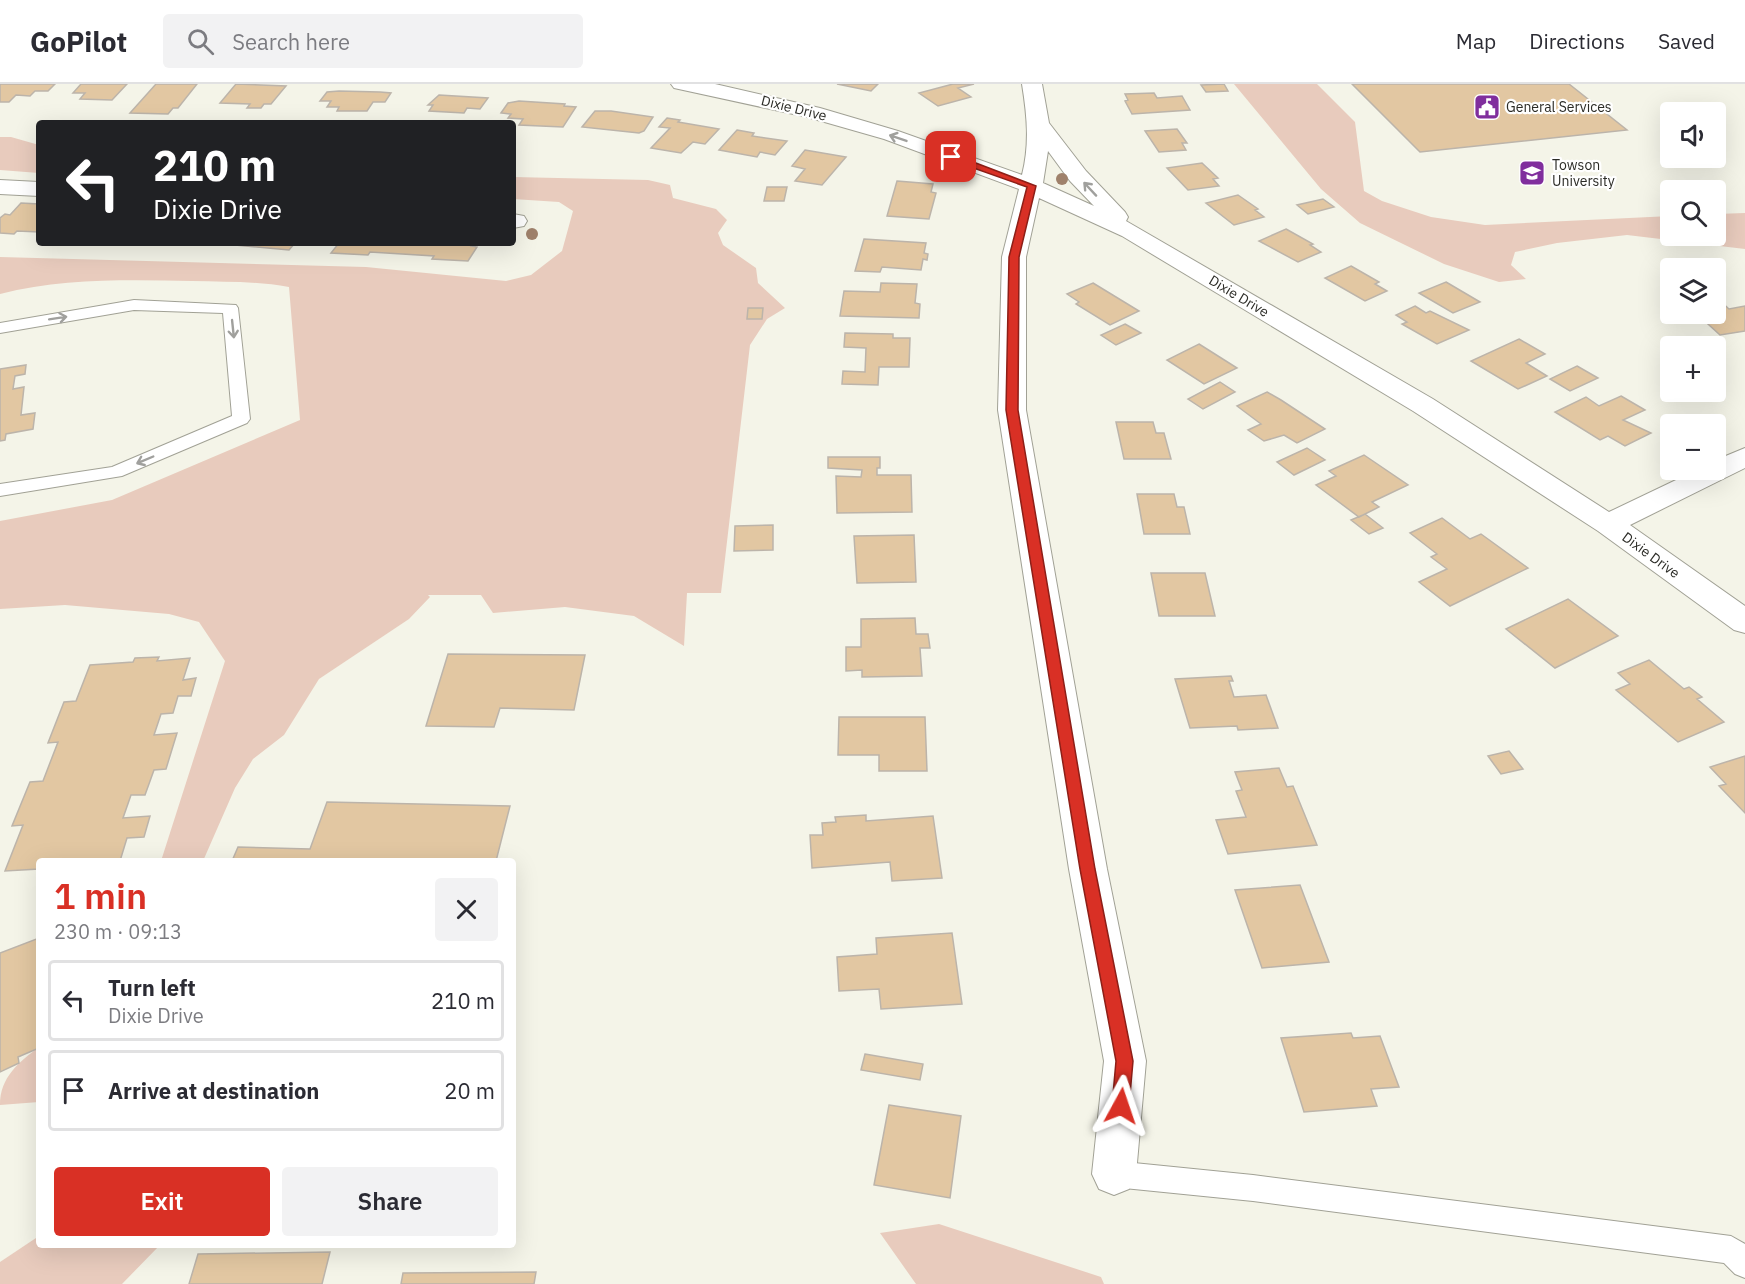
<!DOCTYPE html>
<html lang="en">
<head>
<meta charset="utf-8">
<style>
  body { margin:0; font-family:"IBM Plex Sans",sans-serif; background:#f2f2f3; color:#2b2b33; height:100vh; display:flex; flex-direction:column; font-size:22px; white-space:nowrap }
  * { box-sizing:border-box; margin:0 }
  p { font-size:20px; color:#7c7c81 }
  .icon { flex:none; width:33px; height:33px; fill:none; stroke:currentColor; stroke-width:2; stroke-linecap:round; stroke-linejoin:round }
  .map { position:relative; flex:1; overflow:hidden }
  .sheet { position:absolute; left:36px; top:774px; width:480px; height:390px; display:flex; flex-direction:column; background:#fff; border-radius:6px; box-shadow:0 6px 24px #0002 }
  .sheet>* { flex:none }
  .guide { position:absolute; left:36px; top:36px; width:480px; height:126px; border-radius:6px; box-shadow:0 6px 24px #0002; background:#202124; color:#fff; overflow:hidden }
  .buttons { position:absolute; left:1660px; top:18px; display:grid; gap:12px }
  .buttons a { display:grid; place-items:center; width:66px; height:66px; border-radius:6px; background:#fff; box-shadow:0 6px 24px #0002; font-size:30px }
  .pin { position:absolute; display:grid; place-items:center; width:51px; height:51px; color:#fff; margin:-26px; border-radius:12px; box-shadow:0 3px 9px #0006 }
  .me { position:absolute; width:66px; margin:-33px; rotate:5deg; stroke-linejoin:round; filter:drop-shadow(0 0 4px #0008) }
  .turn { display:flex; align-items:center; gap:21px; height:126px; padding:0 18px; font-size:27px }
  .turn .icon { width:78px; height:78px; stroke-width:2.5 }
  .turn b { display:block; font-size:42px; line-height:51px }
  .round { display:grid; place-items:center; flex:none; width:63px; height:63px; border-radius:6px; background:#f2f2f3 }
  .headline { display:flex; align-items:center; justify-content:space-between; height:102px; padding:0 18px }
  h1 { font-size:36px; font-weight:600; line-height:45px; color:#d93025 }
  .action { display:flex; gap:12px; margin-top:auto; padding:12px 18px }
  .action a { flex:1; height:69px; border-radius:6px; background:#d93025; color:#fff; font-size:24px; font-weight:600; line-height:69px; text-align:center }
  .action a+a { background:#f2f2f3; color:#2b2b33 }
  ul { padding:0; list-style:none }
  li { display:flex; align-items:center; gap:18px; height:81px; margin:0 12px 9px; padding:0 6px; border:3px solid #e1e1e2; border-radius:6px }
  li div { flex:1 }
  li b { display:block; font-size:22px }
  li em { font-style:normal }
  header { display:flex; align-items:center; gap:36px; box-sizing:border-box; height:84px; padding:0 30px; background:#fff; border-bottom:2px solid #e1e1e2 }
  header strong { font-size:28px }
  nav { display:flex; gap:33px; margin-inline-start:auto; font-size:21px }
  .search { width:420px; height:54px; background:#f2f2f3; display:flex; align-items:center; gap:15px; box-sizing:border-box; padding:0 21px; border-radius:6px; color:#7c7c81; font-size:22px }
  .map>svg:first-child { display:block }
  .green { fill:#e8cbbd }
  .building { fill:#e2c7a2; stroke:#bcb4aa; stroke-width:1.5 }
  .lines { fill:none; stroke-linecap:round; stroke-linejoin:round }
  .service-casing { stroke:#a1a195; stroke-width:2 }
  .minor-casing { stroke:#a1a195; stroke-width:2 }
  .service { fill:#fff; fill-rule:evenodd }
  .minor { fill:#fff; fill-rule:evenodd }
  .tree { fill:#9f816b }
  .oneway { stroke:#a0a09d }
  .route { fill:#d93025; stroke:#8d1f18; stroke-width:1.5 }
  .labels { text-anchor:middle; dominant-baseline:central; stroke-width:4.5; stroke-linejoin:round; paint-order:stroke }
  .far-poi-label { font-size:14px; fill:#2b2b26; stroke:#fff; text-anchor:start }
  .far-street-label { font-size:14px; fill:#2b2b26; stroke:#fff }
</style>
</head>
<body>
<header>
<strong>GoPilot</strong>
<div class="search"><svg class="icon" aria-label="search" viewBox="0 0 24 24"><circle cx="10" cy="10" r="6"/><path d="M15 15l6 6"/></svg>Search here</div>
<nav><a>Map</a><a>Directions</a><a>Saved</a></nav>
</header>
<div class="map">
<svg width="1745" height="1200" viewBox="0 0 1745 1200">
  <rect width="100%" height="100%" fill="#f4f4e8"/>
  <path class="green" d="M1234,0H1317L1355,38L1364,107L1382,117L1431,133L1485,141L1671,132V152H1716V130L1745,129V165L1627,151L1557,159L1515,168L1511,181L1526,195L1499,198L1444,180L1360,139L1321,105Z
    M0,53H11L39,61V89L0,86Z
    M513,93L648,96L670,101L673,114L716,125L727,136L718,149L723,161L756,184L758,199L785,224L767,235L750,261L721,509H687L684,562L634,532L565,523L493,529L481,511H428L430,513L409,535L319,595L284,651L253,675L235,704L203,777H161L225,577L199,538L169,530L65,521L0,525V437L112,416L300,336L289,203C257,197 225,198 192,197C128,196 63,194 0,210V173L366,183L506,197L531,191L562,167L573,127L559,118L513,115Z
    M39,963V1018L0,1021C0,993 19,978 39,963Z
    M939,1140L1101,1193L1104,1200H916L880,1149Z
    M39,1152V1161H160L122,1200H0V1178Z"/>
  <path class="building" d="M0,0H55L48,7H35L30,12L16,11L9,18H0Z
    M81,0H127L112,16L80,15L85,9H73Z
    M156,0H197L178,24H173L168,30L130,29Z
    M236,0L286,2L271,20H264L261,24H247L250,20L220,19Z
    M837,0H878L871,7Z
    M953,0H974L958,4L971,13L938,22L919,9Z
    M1224,0L1228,7L1206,8L1201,1Z
    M1352,0H1569L1627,46L1420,68Z
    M339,7L380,8L391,9L385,18H373L367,27H337L339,23H327L331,17H320L327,8Z
    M1154,9L1157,14L1182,12L1190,26L1132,30L1125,17L1128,16L1125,10Z
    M439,11L488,14L480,25L467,24L464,29L429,27L433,21H428Z
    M519,17L565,20L564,22L576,23L563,43L519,41L523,35L508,34L511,30L501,29L508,19Z
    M595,27H611L653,33L644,47L639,49L582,43Z
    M667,34L680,36L678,38L719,45L705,60L693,58L681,69L651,64L670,44L659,43Z
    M1177,45L1187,59H1182L1186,66L1159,68L1145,47Z
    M737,46L754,49L752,52L787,57L775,71L760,68L757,73L719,66Z
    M805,66L846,73L822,101L795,97L805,85L792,82Z
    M1202,79L1218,94L1213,95L1219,102L1188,106L1167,84Z
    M897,97L933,100L931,108L936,109L929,135L887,132Z
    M767,103H787L784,117H764Z
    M1238,111L1258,125L1255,126L1264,133L1234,141L1206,119Z
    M1323,115L1334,123L1308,130L1297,121Z
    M21,119L39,120V148L17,147L14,150L0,149V134L5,130L10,131Z
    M1286,145L1313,160L1310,161L1321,168L1298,178L1259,157Z
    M864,155L926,159L924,169L928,170L927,176L923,175L921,186L882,183L880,188L855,187Z
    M214,159H295L289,166Z
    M339,159H473L471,162L477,163L468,177L432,175L434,172L370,168L368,171L331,169Z
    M1351,182L1379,198L1375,200L1387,207L1365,217L1325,194Z
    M1446,198L1480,218L1453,229L1419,209Z
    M881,199L917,200L915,219L920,220L919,234L840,232L844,207L880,208Z
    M1093,199L1139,227L1110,241L1076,220L1079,218L1067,210Z
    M1716,213L1729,225L1745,222V247L1720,251L1697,230H1716Z
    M1415,222L1426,229L1430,227L1469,246L1437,260L1402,240L1407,238L1396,231Z
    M748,224H763L762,235H747Z
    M1125,240L1141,249L1116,261L1101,251Z
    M845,249L893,250V254H910L909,283H879L878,301L842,300L843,287L865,288L866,264L844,263Z
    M1519,255L1545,270L1526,279L1547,292L1518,305L1471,277Z
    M1199,260L1237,284L1204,300L1167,276Z
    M26,281L25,290L15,292L13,305L24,303L21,331L35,329L33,345L6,350L5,356L0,357V285Z
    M1577,282L1598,294L1570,307L1550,295Z
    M1220,298L1235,308L1203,325L1188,315Z
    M1267,308L1281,316L1325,345L1297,359L1284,351L1264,357L1248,346L1261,340L1237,322Z
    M1621,312L1645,326L1623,336L1651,349L1625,362L1608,352L1600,356L1555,328L1586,313L1599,322Z
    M1116,338H1153L1156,349H1164L1171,375H1124Z
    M1307,364L1325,376L1294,391L1277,378Z
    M1364,371L1408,401L1372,418L1379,423L1359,433L1316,401L1336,392L1329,387Z
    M828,373H880V384H877V391H911L912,428L837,429L836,392L861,393L862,386L828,384Z
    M1137,410H1174L1177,423H1184L1190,450H1144Z
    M1365,430L1383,444L1369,450L1351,436Z
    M1442,434L1470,455L1481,450L1528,484L1450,522L1419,498L1447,485L1431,473L1437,470L1410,449Z
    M773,441V466L734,467L735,442Z
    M914,451L916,498L857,499L854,452Z
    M1151,489H1205L1215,532H1159Z
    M1568,515L1618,552L1555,584L1506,545Z
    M915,534L916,550H928L930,564H920L922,592L862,593V586L846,587V563H861V535Z
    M448,570L585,571L574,626L500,624L494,643L426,642Z
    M159,573L157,577L190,574L183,596L196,594L191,612H178L173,629L161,630L154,651L177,649L166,685L154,686L145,711H131L123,734L150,732L144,753L127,754L120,777H39V785L5,787L23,741L12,742L30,698L43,697L58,658L48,659L64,618L76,617L90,581L133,578L135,574Z
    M1649,576L1684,605L1689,603L1702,613L1697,615L1724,638L1678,658L1616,606L1630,600L1618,589Z
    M1231,592L1233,597H1229L1234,613L1266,611L1278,644L1238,646L1237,642L1190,644L1175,595Z
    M839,633H925L927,687H879V671H838Z
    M1509,667L1523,685L1501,690L1488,672Z
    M1745,672V729L1719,702L1726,700L1710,683Z
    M1279,684L1287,703L1293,702L1317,761L1228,770L1216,736L1246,733L1236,707L1242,706L1235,688Z
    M327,718L510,722L496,777H232L238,763L310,765Z
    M866,731V737L933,732L942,794L892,797L890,778L812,784L810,751H823L822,739L836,738L835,733Z
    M1300,801L1329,878L1262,884L1235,806Z
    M952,849L962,920L881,925L879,905L839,907L837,873L877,870L876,854Z
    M39,854V964L18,973L19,979L0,988V869Z
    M1351,949L1353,954L1380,952L1399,1003L1371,1005L1377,1022L1304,1028L1281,954Z
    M865,970L923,980L920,996L861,986Z
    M889,1021L961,1032L950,1114L874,1101Z
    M330,1168L322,1200H189L198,1170Z
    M536,1188L534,1200H401L403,1189Z"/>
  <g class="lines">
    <defs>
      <path id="service" d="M134,216L236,221L238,224L250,335L247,339L122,392L0,412V400L112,383L232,332L223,229L134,226L0,249V239Z
        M1114,1077L1253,1091L1731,1152L1745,1160V1194L1735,1190L1724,1179L1253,1117L1114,1103L1104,1099L1100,1090L1104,1081Z"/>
      <path id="minor" d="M671,0H715L820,24L898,47L1022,91C1030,60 1027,31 1022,0H1042L1049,39L1086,87L1125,128L1128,133L1126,137L1433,315L1609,428L1697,386H1716V376L1745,364V384L1630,441L1745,522V549L1734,546L1598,447L1413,327L1122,152L1039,114L1026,173V326L1107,785L1146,977L1136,1090L1129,1105L1114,1111L1099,1105L1092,1090L1104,977L1069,785L998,326L1002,173L1019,105L884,55L807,33L674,4ZM1048,67L1070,97L1094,122L1043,99Z
        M0,96L39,98V112L0,110Z
        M513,130L524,132L527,137L524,142L513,144Z"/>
    </defs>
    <use href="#service" class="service-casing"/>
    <use href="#minor" class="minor-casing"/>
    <use href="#service" class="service"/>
    <use href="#minor" class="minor"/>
  </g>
  <g class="tree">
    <circle cx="1062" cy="95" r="6"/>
    <circle cx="532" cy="150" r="6"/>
  </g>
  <defs><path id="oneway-shaft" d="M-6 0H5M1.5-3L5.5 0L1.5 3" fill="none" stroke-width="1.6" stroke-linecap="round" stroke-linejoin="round" transform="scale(1.5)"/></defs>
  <g class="oneway">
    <use href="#oneway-shaft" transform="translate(898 54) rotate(-161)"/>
    <use href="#oneway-shaft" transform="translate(1090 105) rotate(-133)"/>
    <use href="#oneway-shaft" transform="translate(58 234) rotate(-9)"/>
    <use href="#oneway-shaft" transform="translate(233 245) rotate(84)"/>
    <use href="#oneway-shaft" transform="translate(145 376) rotate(157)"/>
  </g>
  <path class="route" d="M948,71H955L1036,102L1019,173L1018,326L1095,785L1133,977L1129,1022L1127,1028L1121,1030L1114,1028L1112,1022L1116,977L1080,785L1006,326L1009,173L1027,103L948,75Z"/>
  <defs>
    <symbol id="civic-square" viewBox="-11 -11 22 22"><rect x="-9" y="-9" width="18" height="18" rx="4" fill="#802e9d" stroke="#fff"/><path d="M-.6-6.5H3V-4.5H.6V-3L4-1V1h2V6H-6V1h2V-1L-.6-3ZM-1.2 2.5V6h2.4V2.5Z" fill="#fff"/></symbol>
    <symbol id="university-square" viewBox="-11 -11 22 22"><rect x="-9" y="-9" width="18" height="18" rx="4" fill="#802e9d" stroke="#fff"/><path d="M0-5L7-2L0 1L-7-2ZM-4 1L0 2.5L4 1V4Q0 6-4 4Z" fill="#fff"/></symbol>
  </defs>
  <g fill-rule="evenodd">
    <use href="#civic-square" x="1472" y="8" width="30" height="30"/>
    <use href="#university-square" x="1517" y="74" width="30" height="30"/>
  </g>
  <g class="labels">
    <g class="far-poi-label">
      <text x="1506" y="23">General Services</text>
      <text x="1552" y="81">Towson<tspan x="1552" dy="16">University</tspan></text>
    </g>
    <g class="far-street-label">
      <text transform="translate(794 24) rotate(14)">Dixie Drive</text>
      <text transform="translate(1239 212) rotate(31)">Dixie Drive</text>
      <text transform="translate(1651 471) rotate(36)">Dixie Drive</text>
    </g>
  </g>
</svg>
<div class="buttons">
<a><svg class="icon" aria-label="sound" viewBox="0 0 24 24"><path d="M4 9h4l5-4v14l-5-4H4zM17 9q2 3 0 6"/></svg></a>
<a><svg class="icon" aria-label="search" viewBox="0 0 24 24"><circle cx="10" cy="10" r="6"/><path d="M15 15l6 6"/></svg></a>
<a><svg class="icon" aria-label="layers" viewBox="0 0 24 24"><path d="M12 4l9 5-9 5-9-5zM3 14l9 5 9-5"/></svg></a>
<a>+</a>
<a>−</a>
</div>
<div class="pin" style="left:951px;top:73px;background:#d93025"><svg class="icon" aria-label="arrive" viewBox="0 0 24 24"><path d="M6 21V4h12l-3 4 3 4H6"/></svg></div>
<svg class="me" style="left:1121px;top:1022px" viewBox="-20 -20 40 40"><path d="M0-17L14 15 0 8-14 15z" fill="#d93025" stroke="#fff" stroke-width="4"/></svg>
<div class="guide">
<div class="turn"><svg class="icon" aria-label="left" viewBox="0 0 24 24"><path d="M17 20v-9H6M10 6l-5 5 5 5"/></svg><div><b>210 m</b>Dixie Drive</div></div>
</div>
<section class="sheet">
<div class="headline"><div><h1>1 min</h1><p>230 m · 09:13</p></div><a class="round"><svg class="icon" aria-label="close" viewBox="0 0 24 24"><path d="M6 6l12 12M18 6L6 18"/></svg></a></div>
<ul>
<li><svg class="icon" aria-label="left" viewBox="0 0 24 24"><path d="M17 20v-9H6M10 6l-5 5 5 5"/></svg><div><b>Turn left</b><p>Dixie Drive</p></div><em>210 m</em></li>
<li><svg class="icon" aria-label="arrive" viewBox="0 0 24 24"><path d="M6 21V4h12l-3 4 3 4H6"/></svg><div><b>Arrive at destination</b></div><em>20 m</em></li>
</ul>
<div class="action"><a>Exit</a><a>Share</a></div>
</section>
</div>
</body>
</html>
